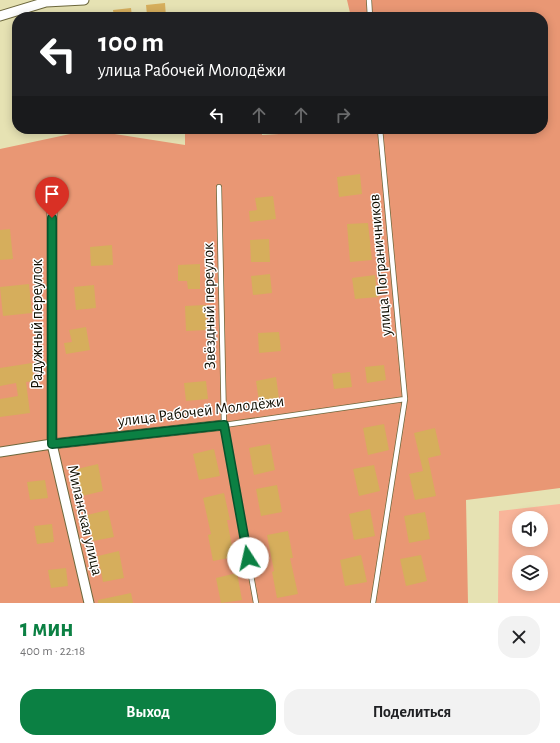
<!DOCTYPE html>
<html lang="ru">
<head>
<meta charset="utf-8">
<style>
  body { margin:0; font-family:"Alegreya Sans",sans-serif; background:#f2f2f2; color:#202124; height:100vh; display:flex; flex-direction:column; font-size:15px; white-space:nowrap }
  * { box-sizing:border-box; margin:0 }
  p { font-size:13px; color:#757577 }
  .icon { flex:none; width:22px; height:22px; fill:none; stroke:currentColor; stroke-width:2; stroke-linecap:round; stroke-linejoin:round }
  .map { position:relative; height:603px; overflow:hidden }
  .details { display:flex; flex-direction:column; background:#fff; flex:1 }
  .details>* { flex:none }
  .guide { position:absolute; left:12px; top:12px; width:536px; height:122px; border-radius:16px; box-shadow:0 2px 10px #0003; background:#202124; color:#fff; overflow:hidden }
  .buttons { position:absolute; left:512px; top:511px; display:grid; gap:8px }
  .buttons a { display:grid; place-items:center; width:36px; height:36px; border-radius:50%; background:#fff; box-shadow:0 2px 10px #0003; font-size:20px }
  .pin { position:absolute; display:grid; place-items:center; width:34px; height:34px; color:#fff; margin:-41px -17px; border-radius:50% 50% 50% 0; rotate:-45deg; box-shadow:0 0 4px #0007 }
  .pin .icon { rotate:45deg }
  .me { position:absolute; width:44px; margin:-22px; rotate:350deg; stroke-linejoin:round; filter:drop-shadow(0 0 3px #0008) }
  .turn { display:flex; align-items:center; gap:14px; height:84px; padding:0 20px; font-size:18px }
  .turn .icon { width:52px; height:52px; stroke-width:2.5 }
  .turn b { display:block; font-size:28px; line-height:34px }
  .lanes { display:flex; align-items:center; height:38px; padding:0 20px; background:#0003; justify-content:center; gap:20px; direction:ltr }
  .lanes .off { opacity:.35 }
  .round { display:grid; place-items:center; flex:none; width:42px; height:42px; border-radius:16px; background:#f2f2f2 }
  .headline { display:flex; align-items:center; justify-content:space-between; height:68px; padding:0 20px }
  h1 { font-size:24px; font-weight:700; line-height:30px; color:#0b8043 }
  .cta { display:flex; gap:8px; margin-top:auto; padding:8px 20px }
  .cta a { flex:1; height:46px; border-radius:16px; background:#0b8043; color:#fff; font-size:16px; font-weight:700; line-height:46px; text-align:center }
  .cta a+a { background:#f2f2f2; color:#202124 }
  .map>svg:first-child { display:block }
  .green { fill:#f9b59a; fill-rule:evenodd }
  .forest { fill:#e99774 }
  .building { fill:#d6ae5c }
  .lines { fill:none; stroke-linecap:round; stroke-linejoin:round }
  .service-casing { stroke:#6d683d; stroke-width:6 }
  .minor-casing { stroke:#6d683d; stroke-width:11 }
  .service { stroke:#fff; stroke-width:4.5 }
  .minor { stroke:#fff; stroke-width:9 }
  .route-casing { stroke:#07532c; stroke-width:10 }
  .route { stroke:#0b8043; stroke-width:7 }
  .labels { text-anchor:middle; dominant-baseline:central; stroke-width:3; stroke-linejoin:round; paint-order:stroke }
  .street-label { font-size:16px; fill:#100e01; stroke:#fff }
</style>
</head>
<body>
<div class="map">
<svg width="560" height="603" viewBox="0 0 560 603">
  <rect width="100%" height="100%" fill="#e6e2b3"/>
  <path class="green" d="M560,504V603H498L499,511ZM519,518H541V540H519ZM519,562H541V584H519Z"/>
  <path class="forest" d="M347,0H560V488L466,500L468,603H0V149L89,130L185,145V129H262V135L279,134L300,129H543V17H351Z"/>
  <path class="building" d="M165,3L166,17H156V14L147,15L146,5Z
    M131,8L132,17H114L113,10Z
    M360,174L362,194L339,197L337,177Z
    M273,196L276,219L250,222L249,211L257,210L255,198Z
    M368,223L372,260L350,262L347,224Z
    M10,229L13,259L0,260V230Z
    M269,239L270,262H251L250,240Z
    M112,245L113,265L91,266L90,247Z
    M200,264V289H188L187,281H178V265Z
    M270,274L272,293L253,295L251,276Z
    M375,275L378,297L355,299L352,278Z
    M29,284L32,313L3,316L0,287Z
    M94,285L96,308L76,310L74,287Z
    M206,305L207,330L186,331L185,306Z
    M86,327L90,350L66,354L64,343L72,342L69,330Z
    M279,332L281,351L259,353L258,333Z
    M32,363L34,381L26,382L30,413L0,417V399L18,396L16,383L0,386V368Z
    M384,365L386,380L367,383L365,367Z
    M350,372L352,387L334,389L332,374Z
    M276,377L279,398L259,401L256,381Z
    M206,381L208,399L186,401L184,383Z
    M384,424L389,450L368,455L363,428Z
    M435,428L441,455L428,458L436,496L415,500L409,474L423,471L414,433Z
    M270,444L275,470L254,475L249,448Z
    M214,449L220,476L199,480L193,454Z
    M98,464L103,491L82,496L77,469Z
    M374,465L380,491L359,496L353,469Z
    M45,480L48,498L30,500L27,482Z
    M277,485L282,512L261,516L256,489Z
    M224,493L230,520H227L234,557L213,561L208,535L211,534L203,498Z
    M370,509L375,536L354,540L349,514Z
    M108,510L114,537L93,541L87,515Z
    M425,512L430,539L409,543L404,516Z
    M52,524L54,542L37,544L34,526Z
    M288,531L293,558H290L298,594L277,598L272,572L274,571L267,535Z
    M119,551L124,578L103,582L98,556Z
    M361,555L367,582L345,586L340,560Z
    M421,555L427,581L406,586L400,559Z
    M66,568L68,586L51,588L48,570Z
    M237,573L242,600L221,603L216,578Z
    M131,593L133,603H98V600Z"/>
  <g class="lines">
    <defs>
      <path id="service" d="M369,0L370,17
        M219,187L224,425L256,603
        M224,425L405,399
        M373,603L405,399L380,129"/>
      <path id="minor" d="M0,16L46,2L84,0
        M52,203V444L89,603
        M0,452L52,444L224,425"/>
    </defs>
    <use href="#service" class="service-casing"/>
    <use href="#minor" class="minor-casing"/>
    <use href="#service" class="service"/>
    <use href="#minor" class="minor"/>
  </g>
  <g class="lines">
    <defs>
      <path id="route" d="M52,218V444L224,425L248,558"/>
    </defs>
    <use href="#route" class="route-casing"/>
    <use href="#route" class="route"/>
  </g>
  <g class="labels">
    <g class="street-label">
      <text transform="translate(380 265) rotate(-95)">улица Пограничников</text>
      <text transform="translate(209 306) rotate(-91)">Звёздный переулок</text>
      <text transform="translate(37 324) rotate(-90)">Радужный переулок</text>
      <text transform="translate(201 411) rotate(-7)">улица Рабочей Молодёжи</text>
      <text transform="translate(85 520) rotate(77)">Миланская улица</text>
    </g>
  </g>
</svg>
<div class="buttons">
<a><svg class="icon" aria-label="sound" viewBox="0 0 24 24"><path d="M4 9h4l5-4v14l-5-4H4zM17 9q2 3 0 6"/></svg></a>
<a><svg class="icon" aria-label="layers" viewBox="0 0 24 24"><path d="M12 4l9 5-9 5-9-5zM3 14l9 5 9-5"/></svg></a>
</div>
<div class="pin" style="left:52px;top:218px;background:#d93025"><svg class="icon" aria-label="arrive" viewBox="0 0 24 24"><path d="M6 21V4h12l-3 4 3 4H6"/></svg></div>
<svg class="me" style="left:248px;top:558px" viewBox="-20 -20 40 40"><circle r="19" fill="#fff"/><path d="M0-13L10 11 0 6-10 11z" fill="#0b8043"/></svg>
<div class="guide">
<div class="turn"><svg class="icon" aria-label="left" viewBox="0 0 24 24"><path d="M17 20v-9H6M10 6l-5 5 5 5"/></svg><div><b>100 m</b>улица Рабочей Молодёжи</div></div>
<div class="lanes"><svg class="icon" aria-label="left" viewBox="0 0 24 24"><path d="M17 20v-9H6M10 6l-5 5 5 5"/></svg><svg class="icon off" aria-label="ahead" viewBox="0 0 24 24"><path d="M12 20V5M6 11l6-6 6 6"/></svg><svg class="icon off" aria-label="ahead" viewBox="0 0 24 24"><path d="M12 20V5M6 11l6-6 6 6"/></svg><svg class="icon off" aria-label="right" viewBox="0 0 24 24"><path d="M7 20v-9h11M14 6l5 5-5 5"/></svg></div>
</div>
</div>
<section class="details">
<div class="headline"><div><h1>1 мин</h1><p>400 m · 22:18</p></div><a class="round"><svg class="icon" aria-label="close" viewBox="0 0 24 24"><path d="M6 6l12 12M18 6L6 18"/></svg></a></div>
<div class="cta"><a>Выход</a><a>Поделиться</a></div>
</section>
</body>
</html>
